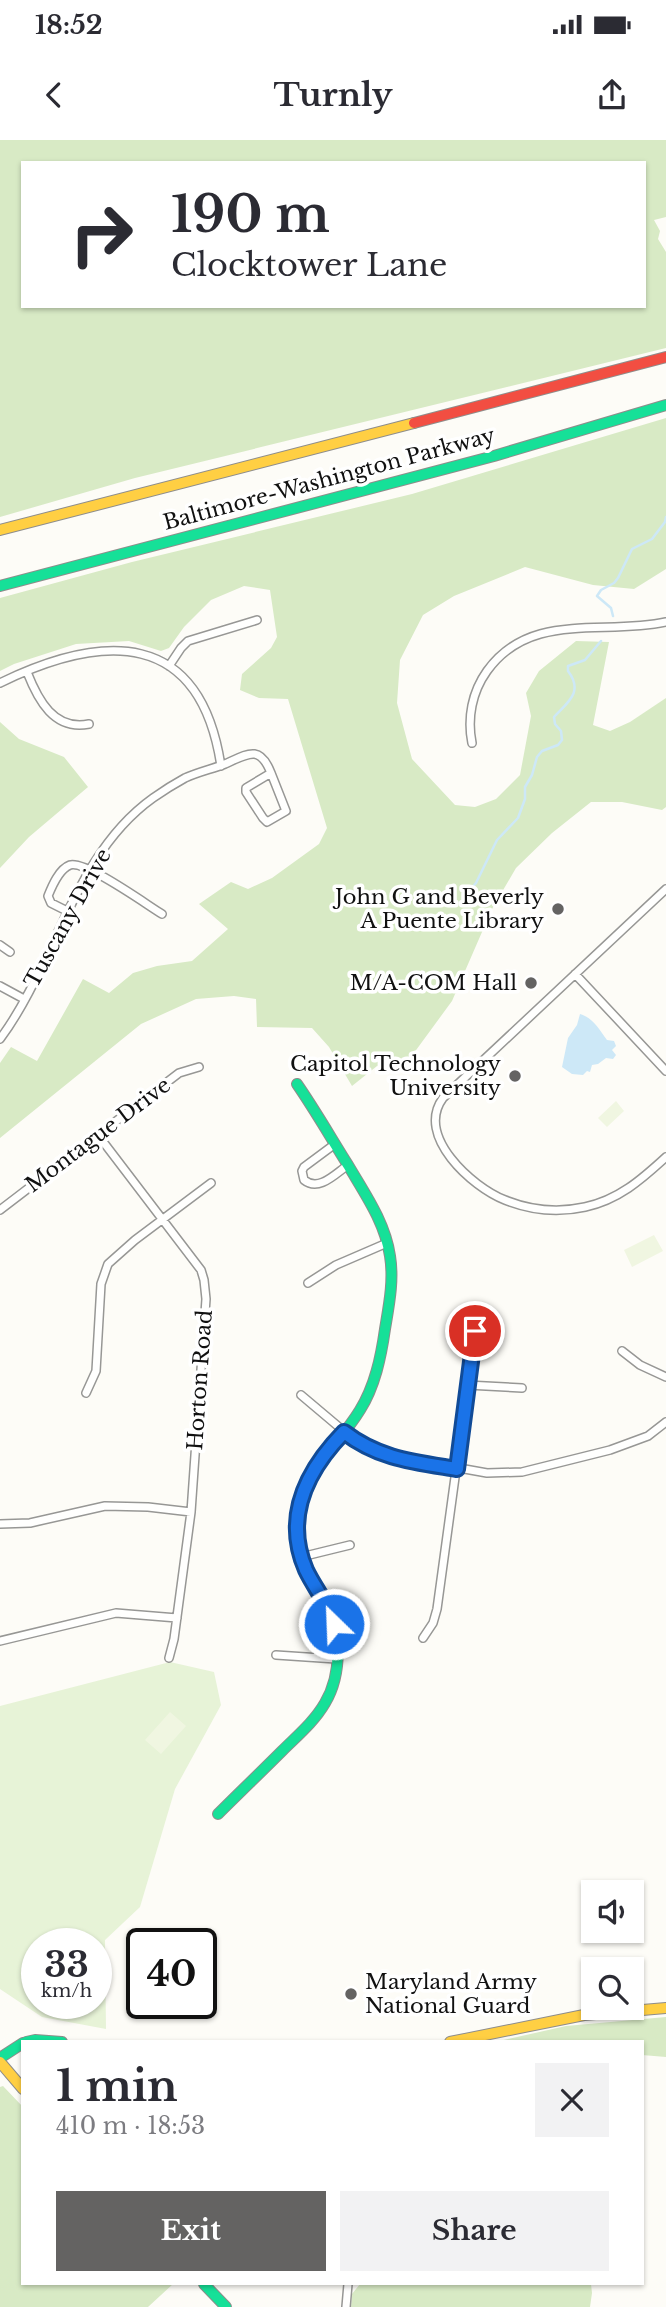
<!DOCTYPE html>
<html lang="en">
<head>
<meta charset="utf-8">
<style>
  body { margin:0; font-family:"Libre Baskerville",serif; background:#f2f2f3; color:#2b2b33; height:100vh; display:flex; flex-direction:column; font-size:26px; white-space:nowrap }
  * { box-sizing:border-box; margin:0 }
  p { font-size:23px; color:#7c7c81 }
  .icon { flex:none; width:38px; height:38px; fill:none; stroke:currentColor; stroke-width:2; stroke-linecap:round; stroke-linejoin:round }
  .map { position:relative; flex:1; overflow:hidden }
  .drawer { position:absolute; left:21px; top:1900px; width:623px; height:245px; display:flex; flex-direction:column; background:#fff; border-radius:0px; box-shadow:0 2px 5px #0004 }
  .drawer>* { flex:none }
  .hud { position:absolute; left:21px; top:21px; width:625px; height:147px; border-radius:0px; box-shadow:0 2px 5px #0004; background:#fff; color:#2b2b33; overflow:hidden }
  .buttons { position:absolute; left:581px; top:1740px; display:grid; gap:14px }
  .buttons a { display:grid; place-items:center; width:63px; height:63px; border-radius:0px; background:#fff; box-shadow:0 2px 5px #0004; font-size:35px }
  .speed { position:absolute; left:21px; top:1788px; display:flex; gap:14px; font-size:35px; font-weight:700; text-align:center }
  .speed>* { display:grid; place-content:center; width:91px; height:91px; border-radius:50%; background:#fff; box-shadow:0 2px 5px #0004; line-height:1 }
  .speed small { font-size:18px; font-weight:400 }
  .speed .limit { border:4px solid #111; border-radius:10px; background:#fff; color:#111 }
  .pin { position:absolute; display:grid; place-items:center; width:60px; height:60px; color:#fff; margin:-30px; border:4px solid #fff; border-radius:50%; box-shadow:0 2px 7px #0007 }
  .me { position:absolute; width:77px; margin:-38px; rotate:336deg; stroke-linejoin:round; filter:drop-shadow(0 0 5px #0008) }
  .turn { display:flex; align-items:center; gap:24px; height:147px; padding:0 35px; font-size:32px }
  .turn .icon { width:91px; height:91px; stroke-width:2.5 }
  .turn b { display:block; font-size:49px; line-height:60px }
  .round { display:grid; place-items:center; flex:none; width:74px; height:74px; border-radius:0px; background:#f2f2f3 }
  .overview { display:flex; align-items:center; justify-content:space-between; height:119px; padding:0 35px }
  h1 { font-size:42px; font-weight:700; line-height:52px }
  .primary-button { display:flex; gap:14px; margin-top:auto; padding:14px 35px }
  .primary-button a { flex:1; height:80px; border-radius:0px; background:#646362; color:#fff; font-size:28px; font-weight:700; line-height:80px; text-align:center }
  .primary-button a+a { background:#f2f2f3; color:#2b2b33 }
  .status { display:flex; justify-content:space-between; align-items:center; height:49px; padding:0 35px; background:#fff; direction:ltr }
  .status svg { height:19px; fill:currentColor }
  header { display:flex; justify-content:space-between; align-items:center; height:91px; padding:0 35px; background:#fff; font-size:32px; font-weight:700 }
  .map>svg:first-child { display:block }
  .green { fill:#e7f3d7; fill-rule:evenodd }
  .forest { fill:#d8eac5; fill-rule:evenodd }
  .pitch { fill:#f0f6e1 }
  .water { fill:#cde8f7 }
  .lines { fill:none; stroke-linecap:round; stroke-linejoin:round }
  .stream { stroke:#cde8f7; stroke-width:2.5 }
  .street-casing { stroke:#979795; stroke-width:10 }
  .fast-casing { stroke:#8e8d8b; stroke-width:12 }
  .slow-casing { stroke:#8e8d8b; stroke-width:12 }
  .jam-casing { stroke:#8e8d8b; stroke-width:12 }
  .street { stroke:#fffffe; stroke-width:7 }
  .fast { stroke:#16e098; stroke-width:10 }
  .slow { stroke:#ffcf43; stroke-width:10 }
  .jam { stroke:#f24e42; stroke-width:10 }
  .route-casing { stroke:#114b97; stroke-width:18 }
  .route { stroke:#1a73e8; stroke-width:12 }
  .poi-dot { fill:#646362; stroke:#fff; stroke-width:2.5 }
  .labels { text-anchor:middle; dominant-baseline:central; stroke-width:7; stroke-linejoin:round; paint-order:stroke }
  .street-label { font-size:21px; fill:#111; stroke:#fff }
  .poi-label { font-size:21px; fill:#111; stroke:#fff; text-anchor:end }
</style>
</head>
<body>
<div class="status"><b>18:52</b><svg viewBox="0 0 49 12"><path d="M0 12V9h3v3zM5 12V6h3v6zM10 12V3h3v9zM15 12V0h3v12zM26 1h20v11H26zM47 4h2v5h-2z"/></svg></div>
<header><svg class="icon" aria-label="back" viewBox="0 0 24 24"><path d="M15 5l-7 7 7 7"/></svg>Turnly<svg class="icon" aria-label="share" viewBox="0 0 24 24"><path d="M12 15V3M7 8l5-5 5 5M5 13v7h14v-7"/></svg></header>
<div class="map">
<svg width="666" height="2167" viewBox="0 0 666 2167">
  <rect width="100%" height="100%" fill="#fdfcf7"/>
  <path class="green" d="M170,1522L214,1532L221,1565L175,1649L140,1767L105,1800L106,1889L42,1877L0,1849V1566ZM37,1804H96V1864H37Z"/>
  <path class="forest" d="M0,0H666V77L654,80L660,91L658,99L666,112V208L135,338L0,377ZM23,23H644V166H23Z
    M666,278V429L634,449L593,445L525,427L454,456L423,475L400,520L397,563L412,619L455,665L475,667L496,659L520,635L531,576L526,553L539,531L576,501L609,502L593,585L610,591L630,582L666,558V667L662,670L622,662H591L552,693L516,728L492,769L452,861L411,917L377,926L352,946L329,907L312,888L257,887L256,859L234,856L196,859L141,884L0,998V923L11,907L37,921L83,839L109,853L133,833L157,826L192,821L228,789L199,764L231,742L248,749L272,738L319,704L327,688L288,559L259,558L240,550L242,534L271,508L277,497L270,450L244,446L211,460L184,487L169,508L161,511L129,501L76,504L14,524L0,531V458L132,422L412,354Z
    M0,582L19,599L64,617L88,647L29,697L0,728Z
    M666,1877V1917L642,1915V1902H495L566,1886Z
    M3,1946L23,1967V2144H173L148,2167H0V1947Z
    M360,2144H591L592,2153L590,2167H351L352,2154Z"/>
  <path class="pitch" d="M616,961L624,971L607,987L598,978Z
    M654,1095L663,1111L632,1127L624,1110Z
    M170,1572L186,1586L161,1614L145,1600Z"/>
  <path class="water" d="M580,874C593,878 599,889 607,900L614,901L616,906L612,910L616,915L613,919L606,918L598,924L592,925L590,932L587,931L583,935L572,934L562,927L568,898L577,885Z"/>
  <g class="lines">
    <path class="stream" d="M613,476L611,468L597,456L601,450L614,443L618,438L632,409L652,399L665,382L666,377
      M463,758L476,743L497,700L518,678L525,659V647L532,635L537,617L542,611L558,605L562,600L561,591L555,584L554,577C568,562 584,552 568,531V526L585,520L601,501"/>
    <defs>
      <path id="street" d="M169,526L181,508L188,501L257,480
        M27,532C38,560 54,591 89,584
        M0,543C103,493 200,488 221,626
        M472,603C467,578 472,552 487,531C531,470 603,496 666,482
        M666,749L443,958C415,996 472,1047 505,1060C530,1070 558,1073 585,1067C618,1060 641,1040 666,1017
        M69,772L51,763L48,756C52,746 59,729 70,725C85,720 147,765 162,774
        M0,805L10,812
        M575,834L666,931
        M0,846L24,859
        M0,899C56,824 73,715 153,658C163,651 174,644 185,638C198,632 212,629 225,624C249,613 260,605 271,633L286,671L267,682L263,678L246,652V648L271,633
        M98,995L201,1130L204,1140L206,1159L191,1372L174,1499L169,1518
        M335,1004L304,1027L302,1031L304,1040C319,1052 335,1034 348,1025
        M0,1070L179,933L199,927
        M308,1143L336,1125L387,1103
        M622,1211L640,1225L666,1237
        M467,1245L522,1248
        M86,1253L96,1231L101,1144L108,1124L135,1100L211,1043
        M301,1255L352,1298L381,1314L487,1333L522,1332L610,1310L648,1296L666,1282
        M0,1384L30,1383L105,1366L148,1367L191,1372
        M301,1417L350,1405
        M423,1498L433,1483L437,1469L475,1191
        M0,1501L116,1473L177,1478
        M276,1515L336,1519
        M346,2167L348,2144"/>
      <path id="fast" d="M0,446L494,316L666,265
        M218,1674C239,1653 261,1632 282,1611C297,1596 314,1582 325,1563C342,1534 342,1491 325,1461C309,1432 291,1409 297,1373C304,1330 339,1305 360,1270C375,1246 381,1217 385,1189C389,1165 394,1140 390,1116C385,1082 365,1054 348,1025C331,998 315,970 297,944
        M26,1902L35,1900L62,1902
        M0,1918L23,1903
        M204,2144L226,2167"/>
      <path id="slow" d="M0,390L414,283
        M450,1902L584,1875L666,1868
        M0,1922L23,1949"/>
      <path id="jam" d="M414,283L666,217"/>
    </defs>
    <use href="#street" class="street-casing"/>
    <use href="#fast" class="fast-casing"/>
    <use href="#slow" class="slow-casing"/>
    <use href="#jam" class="jam-casing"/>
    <use href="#street" class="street"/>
    <use href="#fast" class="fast"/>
    <use href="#slow" class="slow"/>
    <use href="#jam" class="jam"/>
  </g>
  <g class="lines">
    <defs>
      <path id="route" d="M334,1484C328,1463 315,1449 306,1430C283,1377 307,1330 344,1292C379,1319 414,1322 457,1329L475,1191"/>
    </defs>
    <use href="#route" class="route-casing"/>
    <use href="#route" class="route"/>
  </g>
  <g class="poi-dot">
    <circle cx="558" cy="769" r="7"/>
    <circle cx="531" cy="843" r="7"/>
    <circle cx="515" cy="936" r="7"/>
    <circle cx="351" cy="1854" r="7"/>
  </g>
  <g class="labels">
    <g class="street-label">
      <text transform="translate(329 339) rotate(-15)">Baltimore-Washington Parkway</text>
      <text transform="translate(68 778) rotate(-61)">Tuscany Drive</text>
      <text transform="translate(98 995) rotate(-37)">Montague Drive</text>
      <text transform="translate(200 1240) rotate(-86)">Horton Road</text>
    </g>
    <g class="poi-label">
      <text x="544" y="757">John G and Beverly<tspan x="544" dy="24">A Puente Library</tspan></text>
      <text x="517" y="843">M/A-COM Hall</text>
      <text x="501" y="924">Capitol Technology<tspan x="501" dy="24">University</tspan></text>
      <text x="365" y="1842" text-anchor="start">Maryland Army<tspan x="365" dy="24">National Guard</tspan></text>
    </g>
  </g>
</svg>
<div class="buttons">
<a><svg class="icon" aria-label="sound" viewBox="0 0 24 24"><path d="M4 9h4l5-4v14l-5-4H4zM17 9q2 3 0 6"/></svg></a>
<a><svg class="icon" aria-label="search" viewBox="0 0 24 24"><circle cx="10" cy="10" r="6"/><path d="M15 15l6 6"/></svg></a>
</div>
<div class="speed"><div>33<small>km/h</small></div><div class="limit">40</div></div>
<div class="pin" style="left:475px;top:1191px;background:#d93025"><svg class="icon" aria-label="arrive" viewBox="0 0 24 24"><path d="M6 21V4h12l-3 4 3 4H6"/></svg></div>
<svg class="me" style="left:334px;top:1484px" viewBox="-20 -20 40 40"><circle r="17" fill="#1a73e8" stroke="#fff" stroke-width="3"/><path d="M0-11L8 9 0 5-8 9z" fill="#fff"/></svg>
<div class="hud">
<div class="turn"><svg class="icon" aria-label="right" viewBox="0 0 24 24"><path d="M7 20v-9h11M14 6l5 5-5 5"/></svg><div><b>190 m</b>Clocktower Lane</div></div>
</div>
<section class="drawer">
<div class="overview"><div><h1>1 min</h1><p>410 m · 18:53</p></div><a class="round"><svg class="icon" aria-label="close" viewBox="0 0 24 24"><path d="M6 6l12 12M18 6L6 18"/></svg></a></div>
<div class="primary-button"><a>Exit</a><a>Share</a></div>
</section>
</div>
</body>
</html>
